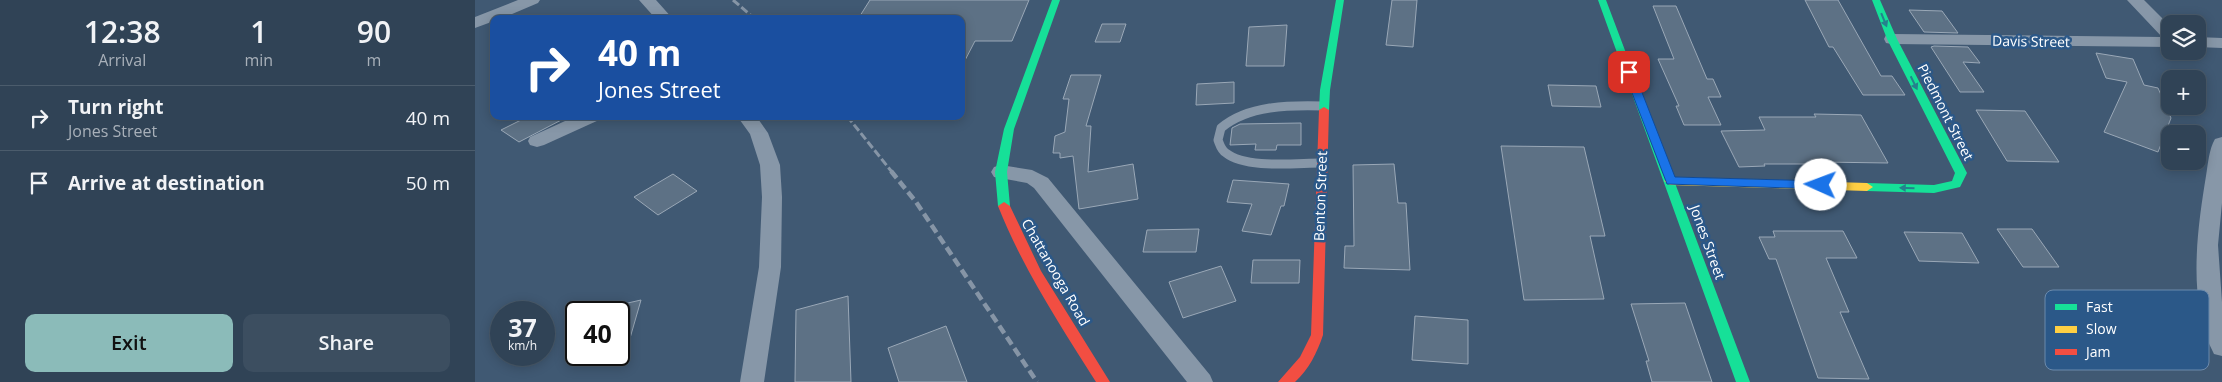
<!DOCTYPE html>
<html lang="en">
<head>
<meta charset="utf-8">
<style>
  body { margin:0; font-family:"Open Sans",sans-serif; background:#3c4e60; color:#f1f3f6; height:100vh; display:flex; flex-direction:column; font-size:19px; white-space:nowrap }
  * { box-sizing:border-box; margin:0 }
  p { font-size:16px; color:#a8b0b9 }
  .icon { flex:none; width:28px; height:28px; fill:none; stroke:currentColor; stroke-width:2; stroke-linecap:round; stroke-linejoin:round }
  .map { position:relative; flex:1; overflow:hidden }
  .details { display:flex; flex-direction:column; background:#304356; width:475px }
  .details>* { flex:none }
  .guide { position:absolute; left:15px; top:15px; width:475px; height:105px; border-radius:10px; box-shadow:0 2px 12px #0003,0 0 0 1px #4b5c6c; background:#1a4fa0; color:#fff; overflow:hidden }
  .tools { position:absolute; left:1686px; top:15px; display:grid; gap:10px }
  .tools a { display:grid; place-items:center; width:45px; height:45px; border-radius:10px; background:#304356; box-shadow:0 2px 12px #0003,0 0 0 1px #4b5c6c; font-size:25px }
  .speed { position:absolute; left:15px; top:301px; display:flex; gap:10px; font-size:25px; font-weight:700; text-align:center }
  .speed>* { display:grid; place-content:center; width:65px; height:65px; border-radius:50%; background:#304356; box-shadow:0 2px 12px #0003,0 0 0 1px #4b5c6c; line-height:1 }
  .speed small { font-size:12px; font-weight:400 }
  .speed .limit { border:2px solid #111; border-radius:8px; background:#fff; color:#111 }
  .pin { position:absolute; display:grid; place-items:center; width:42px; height:42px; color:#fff; margin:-21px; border-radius:10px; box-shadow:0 2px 8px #0006 }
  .me { position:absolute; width:55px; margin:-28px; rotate:272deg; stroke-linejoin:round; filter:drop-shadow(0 0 4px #0008) }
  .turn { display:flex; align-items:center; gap:18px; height:105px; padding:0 25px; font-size:22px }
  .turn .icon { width:65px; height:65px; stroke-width:2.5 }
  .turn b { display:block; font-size:35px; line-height:42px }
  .eta { display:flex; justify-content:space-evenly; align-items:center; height:85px; text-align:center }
  .eta b { font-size:30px; font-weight:600; line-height:35px }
  .action { display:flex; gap:10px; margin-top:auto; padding:10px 25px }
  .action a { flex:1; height:58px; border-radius:10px; background:#8bbbb9; color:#111; font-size:20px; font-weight:600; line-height:58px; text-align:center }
  .action a+a { background:#3c4e60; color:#f1f3f6 }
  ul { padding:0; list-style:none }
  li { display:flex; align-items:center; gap:15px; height:65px; padding:0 25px; border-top:1px solid #4b5c6c }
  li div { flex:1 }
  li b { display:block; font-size:19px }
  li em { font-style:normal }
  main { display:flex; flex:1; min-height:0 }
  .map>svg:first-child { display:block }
  .building { fill:#5d7185; stroke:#9aa8b7 }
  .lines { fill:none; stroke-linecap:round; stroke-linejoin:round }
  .lane { stroke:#8797a8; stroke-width:9 }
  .street { fill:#8797a8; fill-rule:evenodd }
  .fast { fill:#16e098; fill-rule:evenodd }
  .slow { fill:#ffcf43; fill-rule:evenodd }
  .jam { fill:#f24e42; fill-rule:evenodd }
  .rail-far1 { stroke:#8695a6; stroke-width:3; stroke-dasharray:8 3; stroke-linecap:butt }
  .rail { stroke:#8695a6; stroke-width:4.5; stroke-dasharray:9 4.5; stroke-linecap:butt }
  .oneway { fill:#25818d }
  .route { fill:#1a73e8; stroke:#114b97 }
  .labels { text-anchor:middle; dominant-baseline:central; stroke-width:5; stroke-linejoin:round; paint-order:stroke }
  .street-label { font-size:14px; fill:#fff; stroke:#2b5888 }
  .key { fill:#2b5888; stroke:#6b8aac; stroke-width:1 }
  .key-label { font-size:14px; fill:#fff }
</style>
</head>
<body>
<main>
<section class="details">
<div class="eta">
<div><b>12:38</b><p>Arrival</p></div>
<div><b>1</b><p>min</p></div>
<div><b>90</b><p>m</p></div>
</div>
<ul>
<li><svg class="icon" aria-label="right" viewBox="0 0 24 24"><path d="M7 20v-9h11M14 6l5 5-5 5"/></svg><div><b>Turn right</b><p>Jones Street</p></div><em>40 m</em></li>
<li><svg class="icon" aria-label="arrive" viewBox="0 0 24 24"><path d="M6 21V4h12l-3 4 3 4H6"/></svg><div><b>Arrive at destination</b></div><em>50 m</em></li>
</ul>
<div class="action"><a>Exit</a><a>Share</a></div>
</section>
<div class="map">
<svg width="1747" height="382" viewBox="0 0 1747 382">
  <rect width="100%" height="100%" fill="#405973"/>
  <path class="building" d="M395,0H554L537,41H500L486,68V19H383Z
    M917,0H942L938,47L911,45Z
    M1330,0H1363L1406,76H1417L1430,95H1388L1358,47H1354Z
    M1178,6H1201L1232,79H1238L1246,97H1233L1246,125H1209L1201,106H1204L1183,59H1199Z
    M1434,10L1467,11L1483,33L1449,32Z
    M627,24H651L645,42H620Z
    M812,25L809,66H771L774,27Z
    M1459,46L1493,47L1505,63L1488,62L1509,92H1485L1456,47Z
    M1621,53L1658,59L1669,85L1683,88L1696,118L1683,152L1629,132L1652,82L1631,78Z
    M596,75H626L611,126H616L613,172L658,164L663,199L604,209L598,156L585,158V153H578L580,136L590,132L594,99H588Z
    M759,82V103L721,105L722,84Z
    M1073,85L1121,86L1126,107L1077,106Z
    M1501,110L1550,111L1584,162L1532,161Z
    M1339,114L1386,115L1413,163L1346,162V164H1289L1290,166L1264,167L1246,131L1290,130L1284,117H1341Z
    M54,116H94L44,142L26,130Z
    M826,123V145H802L801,150H780L781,144L755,145L757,128L765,124Z
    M1026,146L1109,147L1130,236H1115L1129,299L1049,300Z
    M919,164L923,203H931L935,270L869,268L870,246H879L878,165Z
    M198,174L222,191L183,215L159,197Z
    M758,180L814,184L809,206H806L796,235L767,231L777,204L752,202Z
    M724,229L721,252H668L672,230Z
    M1522,229H1557L1584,267H1548Z
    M1298,231H1368L1382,258H1351L1374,312H1365L1394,379L1343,378L1301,259H1294L1284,237H1300Z
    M1429,232L1487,233L1504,263L1444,261Z
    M778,260H825L824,283H776Z
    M746,266L761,301L708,318L694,282Z
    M373,296L376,382H320L321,310Z
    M166,300L149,359L144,358V305Z
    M1210,303L1237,382H1177L1171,361H1174L1156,304Z
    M940,316L993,320V364L937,360Z
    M471,326L492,382H424L413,348Z"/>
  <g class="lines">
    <path class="lane" d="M846,163C821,163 771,169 751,153C746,150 745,145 743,140L746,128C773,105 815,105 849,106"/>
    <path class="street" d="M43,0H65L63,3L25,19H19V21L0,28V17Z
      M164,0H181L198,19H181Z
      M1652,0H1669L1695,26V47L1417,44L1411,43L1409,39L1411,35L1417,34L1687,37Z
      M1722,37L1747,38V48L1722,47Z
      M101,116H126L124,120L69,145L62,147L55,145L53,141L55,137Z
      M262,116H281L293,133L305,165L307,197L306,267L289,382H265L284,267L287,197L285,165L275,134Z
      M1747,137V203L1743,245L1747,302V356L1739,354C1712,302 1722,231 1731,176C1733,164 1734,149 1740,139Z
      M526,165L557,170L573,178L735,375L738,382H712L559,188L552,183L519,177L516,172L519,167Z"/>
    <path class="fast" d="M577,0H585L539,129L532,172L535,206L529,210L523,206L520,172L529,129Z
      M861,0H869L855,90L854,110L849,113L844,110L845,90Z
      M1123,0H1131L1275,382H1261Z
      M1397,0H1405L1422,39L1492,173L1485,187L1459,193L1392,191L1386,187L1392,183L1459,185L1477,181L1480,173L1412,39Z"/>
    <path class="slow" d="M1195,177L1392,183L1398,187L1392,191L1195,185L1189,181Z"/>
    <path class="jam" d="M849,107L854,110L848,335C842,353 834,369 820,382H803L825,357L836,335L844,110Z
      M529,202L535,206L566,271L635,382H621C585,325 548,269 523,206Z"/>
    <path class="rail-far1" d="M258,0L280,19
      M372,116L417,172"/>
    <path class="rail" d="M416,171L441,202L562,382"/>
  </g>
  <defs><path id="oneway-solid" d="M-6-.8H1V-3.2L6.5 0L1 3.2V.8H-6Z" transform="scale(1.25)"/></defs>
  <g class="oneway">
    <use href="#oneway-solid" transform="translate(1409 20) rotate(68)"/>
    <use href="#oneway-solid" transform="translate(1439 83) rotate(64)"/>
    <use href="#oneway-solid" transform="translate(1432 188) rotate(-178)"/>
  </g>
  <path class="route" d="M1154,69L1159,72L1200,177L1346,181L1352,185L1346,189L1192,184L1149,72Z"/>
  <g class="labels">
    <g class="street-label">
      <text transform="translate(1556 41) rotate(1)">Davis Street</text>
      <text transform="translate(1471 112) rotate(63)">Piedmont Street</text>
      <text transform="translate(845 196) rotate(-88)">Benton Street</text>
      <text transform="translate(1233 242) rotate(70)">Jones Street</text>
      <text transform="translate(581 272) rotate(60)">Chattanooga Road</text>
    </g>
  </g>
  <rect x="1570" y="290" width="164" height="80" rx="8" class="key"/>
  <rect x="1580" y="304" width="22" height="6" fill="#16e098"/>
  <rect x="1580" y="326" width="22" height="7" fill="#ffcf43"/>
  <rect x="1580" y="349" width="22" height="6" fill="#f24e42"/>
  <g class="key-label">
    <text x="1611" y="312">Fast</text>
    <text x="1611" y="334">Slow</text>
    <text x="1611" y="357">Jam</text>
  </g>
</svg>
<div class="tools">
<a><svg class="icon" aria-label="layers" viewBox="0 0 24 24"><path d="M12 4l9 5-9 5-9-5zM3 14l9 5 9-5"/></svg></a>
<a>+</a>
<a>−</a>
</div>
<div class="speed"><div>37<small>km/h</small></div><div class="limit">40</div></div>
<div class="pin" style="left:1154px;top:72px;background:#d93025"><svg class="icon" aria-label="arrive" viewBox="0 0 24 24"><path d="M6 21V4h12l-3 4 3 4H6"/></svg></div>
<svg class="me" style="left:1346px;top:185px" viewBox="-20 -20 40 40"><circle r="19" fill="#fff"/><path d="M0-13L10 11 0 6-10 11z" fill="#1a73e8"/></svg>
<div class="guide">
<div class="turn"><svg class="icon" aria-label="right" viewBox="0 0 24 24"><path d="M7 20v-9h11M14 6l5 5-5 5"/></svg><div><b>40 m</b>Jones Street</div></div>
</div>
</div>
</main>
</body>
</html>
